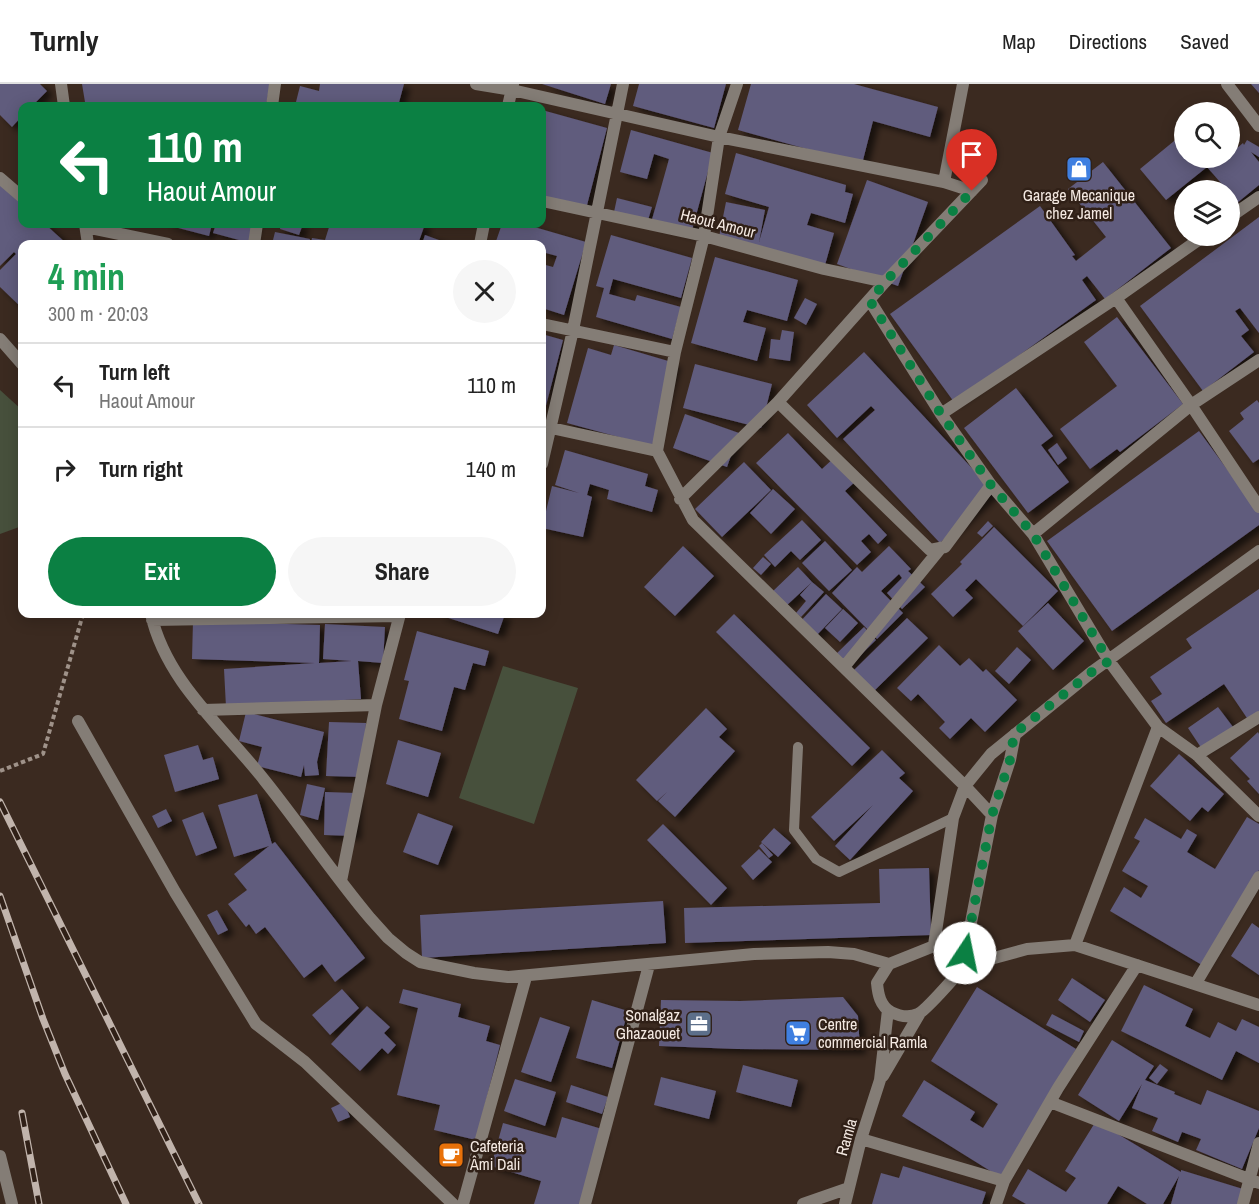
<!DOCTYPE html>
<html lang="en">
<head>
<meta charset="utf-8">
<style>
  body { margin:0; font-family:"Archivo Narrow",sans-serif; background:#f6f6f6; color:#222; height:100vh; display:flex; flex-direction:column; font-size:22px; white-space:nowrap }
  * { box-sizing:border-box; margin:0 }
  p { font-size:20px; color:#767676 }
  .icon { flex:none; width:33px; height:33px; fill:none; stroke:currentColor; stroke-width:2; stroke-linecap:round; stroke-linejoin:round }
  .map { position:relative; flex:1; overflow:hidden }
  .side { position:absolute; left:18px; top:156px; width:528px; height:378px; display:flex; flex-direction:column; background:#fff; border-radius:12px; box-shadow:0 3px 15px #0003 }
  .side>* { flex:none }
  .hud { position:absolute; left:18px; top:18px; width:528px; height:126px; border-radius:12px; box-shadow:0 3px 15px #0003; background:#0b8043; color:#fff; overflow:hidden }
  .controls { position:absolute; left:1174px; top:18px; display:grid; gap:12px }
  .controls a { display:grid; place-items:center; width:66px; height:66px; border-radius:50%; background:#fff; box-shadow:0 3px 15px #0003; font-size:30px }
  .pin { position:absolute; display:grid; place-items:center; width:51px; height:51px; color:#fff; margin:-62px -26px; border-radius:50% 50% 50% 0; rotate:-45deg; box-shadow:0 0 6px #0007 }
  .pin .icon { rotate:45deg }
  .me { position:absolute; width:66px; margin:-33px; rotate:11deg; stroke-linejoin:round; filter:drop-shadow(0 0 4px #0008) }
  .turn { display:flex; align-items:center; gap:21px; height:126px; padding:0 30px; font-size:27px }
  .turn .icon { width:78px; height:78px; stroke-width:2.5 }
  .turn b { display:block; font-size:42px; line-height:51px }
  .round { display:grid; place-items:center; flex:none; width:63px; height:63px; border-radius:32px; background:#f6f6f6 }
  .summary { display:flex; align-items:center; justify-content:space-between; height:102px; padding:0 30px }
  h1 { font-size:36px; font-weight:700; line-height:45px; color:#1e9e55 }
  .cta { display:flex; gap:12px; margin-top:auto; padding:12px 30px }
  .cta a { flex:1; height:69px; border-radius:36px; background:#0b8043; color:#fff; font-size:24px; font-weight:700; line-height:69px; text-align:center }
  .cta a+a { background:#f6f6f6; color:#222 }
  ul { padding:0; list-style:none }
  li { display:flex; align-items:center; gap:18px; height:84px; padding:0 30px; border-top:2px solid #e0e0e0 }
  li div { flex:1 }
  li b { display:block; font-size:22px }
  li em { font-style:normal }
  header { display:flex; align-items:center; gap:36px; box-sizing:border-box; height:84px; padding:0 30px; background:#fff; border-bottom:2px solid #e0e0e0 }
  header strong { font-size:28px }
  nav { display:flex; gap:33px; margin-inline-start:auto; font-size:21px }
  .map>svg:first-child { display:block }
  .green { fill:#47503c }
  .building { fill:#615b7d; filter:url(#shadow) }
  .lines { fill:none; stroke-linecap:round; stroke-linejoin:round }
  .path { stroke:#9f9289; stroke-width:4; stroke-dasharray:4.5 3; stroke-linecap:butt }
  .lane { stroke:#847d76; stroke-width:10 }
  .street { stroke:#847d76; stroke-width:12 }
  .rail-casing { stroke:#c1b4ac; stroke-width:7 }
  .rail { stroke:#302017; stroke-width:4.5; stroke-dasharray:14; stroke-linecap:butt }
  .route { stroke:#0b8043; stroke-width:10; stroke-dasharray:0 18 }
  .labels { text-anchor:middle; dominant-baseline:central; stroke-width:5; stroke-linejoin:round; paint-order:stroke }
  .poi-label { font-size:16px; fill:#f4e9e2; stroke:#302017; text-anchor:start }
  .street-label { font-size:16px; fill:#f4e9e2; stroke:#302017 }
</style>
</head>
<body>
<header>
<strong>Turnly</strong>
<nav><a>Map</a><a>Directions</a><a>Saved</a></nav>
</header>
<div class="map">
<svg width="1259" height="1120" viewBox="0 0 1259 1120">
  <defs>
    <filter id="shadow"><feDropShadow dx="6" dy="4" stdDeviation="3" flood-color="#0009"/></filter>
  </defs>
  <rect width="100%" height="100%" fill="#3b2a20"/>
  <path class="green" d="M0,306L22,326V442L0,450Z
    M503,582L578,604L534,740L459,714Z"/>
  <path class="building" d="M0,0H40L47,7L32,22H22V32L12,43L0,31Z
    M82,0H270L266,22H109L85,18Z
    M320,0H404L398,22H295L300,2L319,7Z
    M542,0H611L605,20Z
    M639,0H726L714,44L633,22Z
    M751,0H854L938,23L930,53L873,37L862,80L738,46Z
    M1251,0H1259V9Z
    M542,26L607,44L586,125L542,113Z
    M631,46L713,69L691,150L651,139L669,75L654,70L647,95L620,88Z
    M1185,48V74H1230V70L1243,59L1244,61L1247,56L1259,63V73L1251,68L1259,78V101L1237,119L1230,111V106H1227L1207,83L1166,116L1140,85Z
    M736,69L846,101L845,108L853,110L845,139L811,129L807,141L834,149L825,181L719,153L726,118L765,126L759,158L769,123L725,110Z
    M1103,78L1171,164L1105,215L1087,192L1082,196L1096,216L954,318L890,230L1040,122L1075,171L1072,172L1076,177L1106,153L1068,105Z
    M867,96L928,118L898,202L837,180Z
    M0,97L22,118V140H45L67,160H22V224L0,203V186L16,170L14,168L0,182Z
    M617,114L652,123L648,136L614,128Z
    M1259,133V249L1240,224L1235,227L1249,246L1241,252L1254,268L1203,307L1140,222Z
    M163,140H212L209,152Z
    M216,140H255L250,159L213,149Z
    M281,140H303L299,151L280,145Z
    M330,140H425L418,160H311L312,154L325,156Z
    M502,140H524L586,158L564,231L542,224V180L553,183L557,172L542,168V160H495Z
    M275,148L310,155L309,160H272Z
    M425,151L450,160H422Z
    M611,151L692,174L681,214L613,195L609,210L635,217L637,211L681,223L672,255L596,233L604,204L596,202Z
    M129,154L150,160H117L118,157Z
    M715,173L798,196L787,237L747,226L743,238L766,244L757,277L691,259Z
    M805,214L817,220L806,241L794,234Z
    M1117,233L1183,320L1120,368L1117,365L1090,385L1060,345L1117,302L1084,258Z
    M782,246L794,248L790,277L769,274L771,255L780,256Z
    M542,250L563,256L542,337Z
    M614,261L675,279L652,362L567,339L588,264L611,271Z
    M864,268L994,408L940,459L843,355L875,326L871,322L837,354L807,321Z
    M695,280L772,300L761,344L683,324Z
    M1016,304L1053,352L1041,361L1069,398L1028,429L964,344Z
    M1257,316L1259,319V375L1253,379L1229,347L1244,335L1240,329Z
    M685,330L739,349L727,383L673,364Z
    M1199,347L1259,429V441L1112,547L1047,457Z
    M788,349L822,385L836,372L858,395L845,407L887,451L878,460L869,450L861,457L871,468L857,481L756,379Z
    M1057,359L1067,374L1058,381L1048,366Z
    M565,366L648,390L645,402L658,406L652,428L607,415L609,406L590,400L587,411L592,413L583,453L542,444L552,402L579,409L555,401Z
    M744,378L771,406L722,453L695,425Z
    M773,405L795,425L771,450L750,429Z
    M802,436L821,456L800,476L791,467L775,483L764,471Z
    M988,437L993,442L982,453L977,449Z
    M994,443L1058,507L1023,542L976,495L965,506L973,514L953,533L931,510L962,480L960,478Z
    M825,457L852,486L829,507L802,479Z
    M683,462L714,492L675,532L644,503Z
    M889,462L911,485L908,487L925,503L902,525L887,509L902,494L899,490L881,507L903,529L877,555L832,509L857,483L862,488Z
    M763,473L771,480L761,491L753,484Z
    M798,483L812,498L786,522L772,508Z
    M812,498L824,508L801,533L796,529L806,517L800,511Z
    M1259,505V630L1249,637L1224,600L1166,639L1151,617L1162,610L1150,593L1192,564L1186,555Z
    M826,510L842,525L815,553L799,539Z
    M1048,519L1084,557L1053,586L1018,547Z
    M843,525L858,539L840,558L825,544Z
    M436,530H505L498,550Z
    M734,530L870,664L852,682L716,548Z
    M907,534L928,554L873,608L853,587Z
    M193,537L320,541L319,579L352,577L323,575L325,540L385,543L383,579L358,577L361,615L226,623L224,585L315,579L192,575Z
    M864,543L876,556L847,584L835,571Z
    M417,547L489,567L485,582L473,579L465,606L454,603L442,647L399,635L409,597L404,596Z
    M939,561L960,582L969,574L983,588L986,585L1017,616L985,648L971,634L950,655L939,644L945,638L918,610L911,617L897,604Z
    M1017,563L1031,576L1009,600L995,587Z
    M1218,623L1233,643L1202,665L1188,644Z
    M706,624L727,645L719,653L735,667L675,733L658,717L667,708L657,717L636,696Z
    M246,628L324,648L317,678L319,691L305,692L304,681L301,693L257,682L262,663L239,657Z
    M329,638L366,639L363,693L326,692Z
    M1258,648L1259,650V710L1247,697L1250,695L1230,674Z
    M398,656L441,669L428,713L386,700Z
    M198,661L203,676L213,673L219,695L175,708L164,671Z
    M882,666L905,689L899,694L913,707L850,776L835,762L873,721L834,757L811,733Z
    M1179,670L1224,710L1208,728L1202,723L1190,737L1150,702Z
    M307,700L325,704L318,736L300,731Z
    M325,708L356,709L355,752L324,751Z
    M257,710L272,760L275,758L365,874L335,898L322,880L304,894L265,843L256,850L249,840L246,843L228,820L247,806L234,790L269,762L234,773L218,721Z
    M166,725L172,737L158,744L152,732Z
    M203,728L217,764L196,772L182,736Z
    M418,729L453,742L438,781L403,768Z
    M1247,733L1259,740V786L1202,881L1110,827L1124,803L1141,814L1148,802L1122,787L1140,757L1134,754L1145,734L1181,755L1187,745L1197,751L1187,768L1215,785Z
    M663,740L727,804L711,821L647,756Z
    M774,744L791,759L778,773L761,758Z
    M762,759L773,771L769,774L759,762Z
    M759,765L772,778L753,796L741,782Z
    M929,784L931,851L685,859L684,824L880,819L879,785Z
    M663,817L666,859L422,874L420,831Z
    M217,826L228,846L218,851L207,831Z
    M1252,839L1259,844V891L1231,872Z
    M1072,894L1105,916L1090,938L1058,916Z
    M1144,901L1193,925L1185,942L1210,954L1218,938L1236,947L1242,935L1259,943V979L1236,967L1222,996L1121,947Z
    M977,903L1076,965L1000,1093L902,1032L924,996L975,1028L970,1036L983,1044L998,1020L931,977Z
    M342,905L359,924L330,951L312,931Z
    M403,905L461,920L458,933L490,942L486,957L500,961L476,1056L434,1046L440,1021L397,1011L418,924L399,919Z
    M843,913L858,932L860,966L737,965L659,962L661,916L740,917Z
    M592,916L628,927L612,984L576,974Z
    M367,922L390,943L384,949L396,961L388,970L382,964L360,987L331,960Z
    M1052,930L1084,947L1079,958L1046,941Z
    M540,933L570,943L551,998L521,988Z
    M1112,956L1154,982L1145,996L1175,1008L1174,1010L1201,1021L1207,1006L1259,1027V1044L1242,1085L1196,1066L1201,1055L1182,1048L1178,1058L1152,1047L1158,1034L1132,1024L1142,1000L1119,1037L1078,1011Z
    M1160,980L1168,986L1157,1000L1149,994Z
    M743,981L798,996L791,1023L736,1008Z
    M661,993L716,1007L709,1035L654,1021Z
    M515,995L556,1008L545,1042L504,1027Z
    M571,1001L608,1013L602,1030L566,1018Z
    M344,1018L350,1033L338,1038L331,1024Z
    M562,1033L602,1045L580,1120H534L541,1097L491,1082L503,1039L556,1054Z
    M1096,1037L1181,1088V1086L1243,1105L1238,1120H1171L1179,1092L1163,1120H1147L1118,1102L1107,1120H1026L1012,1112L1028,1085L1066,1108L1076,1094L1065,1087Z
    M903,1082L986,1108L982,1120H872L881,1089L899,1094Z"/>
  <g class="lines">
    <path class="path" d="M0,687L43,670L83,530"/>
    <path class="lane" d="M798,663L794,746L816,775L839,788L953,734"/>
    <path class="street" d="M61,0L64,22
      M476,0L512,6L719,53L944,98L972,107
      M1227,0L1259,42
      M272,22L275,0
      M508,22L513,0
      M0,94L22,113
      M944,98L963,0
      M542,117L704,152L824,185L885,198
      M1230,133L1259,113
      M85,140L88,160
      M86,143L168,160
      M1204,152L1116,214L1191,321L1259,423
      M254,160L257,140
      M480,160L484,140
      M870,217L941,330L991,401L1033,450L1109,577L1158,643L1075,861
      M542,240L675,268
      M0,255L22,280
      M778,318L885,198L982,96
      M941,330L1116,214
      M542,342L657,367L693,436L965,702L992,731
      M657,367L675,268L704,152L719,53L737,0
      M542,380L573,246L623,0
      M680,415L778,318L930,466L945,463L991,401
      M1033,450L1191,321L1259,276
      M151,530C166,598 224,644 265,697C301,742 333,790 370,834L388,854L406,869L420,878L474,889L508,893L754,870L828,868L854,870L889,880
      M152,536L399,532
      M844,583L940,465
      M203,626L376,621
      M78,637L175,808L256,940L305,978L453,1120
      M1158,643L1197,671L1259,732
      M1197,671L1259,633
      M341,797L376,621L400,530
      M949,856C958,858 963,865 967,873L964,883C955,892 927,926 918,930C909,934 899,932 891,928C880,922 878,910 877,899L889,880Z
      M934,861L953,734L965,702L991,670L1093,587L1259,467
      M965,869L992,731L1010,676L1015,650
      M958,889L972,880L1027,865L1075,861L1259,921
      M1196,899L1259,793
      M883,992L920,929
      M1050,1018L1259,1099
      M861,1055L1004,1097L1058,1004L1137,881
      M0,1072L12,1120
      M463,1120L526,893
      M585,1120L649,881
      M803,1120L849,1104
      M845,1120L861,1055L880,996L888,926
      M996,1120L1004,1097
      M1243,1120L1259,1059"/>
    <defs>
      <path id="rail" d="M0,718L199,1120
        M0,812L43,935L65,990L126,1120
        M22,1029L39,1120"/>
    </defs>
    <use href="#rail" class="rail-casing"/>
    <use href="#rail" class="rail"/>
  </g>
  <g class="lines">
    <path class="route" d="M965,869L992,731L1010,676L1014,650L1093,587L1109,577L1033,450L991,401L941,330L870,217L885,198L972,107"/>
  </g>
  <defs>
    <symbol id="shop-square" viewBox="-11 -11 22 22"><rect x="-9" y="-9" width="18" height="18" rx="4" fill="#3f7fe0" stroke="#302017"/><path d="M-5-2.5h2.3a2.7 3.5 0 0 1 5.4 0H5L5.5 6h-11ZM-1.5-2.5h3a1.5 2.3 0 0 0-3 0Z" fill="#fff"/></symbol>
    <symbol id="office-square" viewBox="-11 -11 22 22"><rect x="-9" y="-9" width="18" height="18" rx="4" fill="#5c6f8a" stroke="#302017"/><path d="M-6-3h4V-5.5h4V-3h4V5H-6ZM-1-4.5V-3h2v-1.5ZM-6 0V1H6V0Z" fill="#fff"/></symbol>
    <symbol id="supermarket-square" viewBox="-11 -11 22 22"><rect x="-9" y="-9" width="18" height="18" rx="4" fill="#3f7fe0" stroke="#302017"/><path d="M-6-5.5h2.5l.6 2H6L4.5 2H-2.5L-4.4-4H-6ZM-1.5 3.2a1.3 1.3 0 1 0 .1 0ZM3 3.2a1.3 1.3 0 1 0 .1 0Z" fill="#fff"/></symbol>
    <symbol id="cafe-square" viewBox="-11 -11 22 22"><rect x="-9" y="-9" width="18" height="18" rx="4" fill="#e8710a" stroke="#302017"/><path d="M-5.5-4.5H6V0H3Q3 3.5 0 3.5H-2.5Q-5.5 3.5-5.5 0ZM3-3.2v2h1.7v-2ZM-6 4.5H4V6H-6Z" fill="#fff"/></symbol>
  </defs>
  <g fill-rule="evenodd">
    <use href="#shop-square" x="1064" y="70" width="30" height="30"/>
    <use href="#office-square" x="684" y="925" width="30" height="30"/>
    <use href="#supermarket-square" x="783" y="934" width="30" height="30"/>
    <use href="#cafe-square" x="436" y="1056" width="30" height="30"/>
  </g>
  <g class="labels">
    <g class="poi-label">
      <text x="1079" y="111" text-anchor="middle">Garage Mecanique<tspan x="1079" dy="18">chez Jamel</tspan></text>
      <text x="680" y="931" text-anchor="end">Sonalgaz<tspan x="680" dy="18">Ghazaouet</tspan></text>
      <text x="818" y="940">Centre<tspan x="818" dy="18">commercial Ramla</tspan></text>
      <text x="470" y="1062">Cafeteria<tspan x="470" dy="18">Âmi Dali</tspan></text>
    </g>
    <g class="street-label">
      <text transform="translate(718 139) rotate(14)">Haout Amour</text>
      <text transform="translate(846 1053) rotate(-74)">Ramla</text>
    </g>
  </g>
</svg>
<div class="controls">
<a><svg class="icon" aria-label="search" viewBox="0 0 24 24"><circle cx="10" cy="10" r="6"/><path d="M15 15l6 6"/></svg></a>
<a><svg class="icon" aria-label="layers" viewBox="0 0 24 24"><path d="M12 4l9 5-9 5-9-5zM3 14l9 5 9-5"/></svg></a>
</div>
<div class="pin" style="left:972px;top:107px;background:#d93025"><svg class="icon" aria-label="arrive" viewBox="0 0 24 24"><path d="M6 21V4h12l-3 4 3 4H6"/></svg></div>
<svg class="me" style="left:965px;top:869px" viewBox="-20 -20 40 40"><circle r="19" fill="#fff"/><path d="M0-13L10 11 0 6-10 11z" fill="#0b8043"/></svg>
<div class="hud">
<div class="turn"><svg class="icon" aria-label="left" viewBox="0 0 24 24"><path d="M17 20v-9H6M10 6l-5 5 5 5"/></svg><div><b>110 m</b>Haout Amour</div></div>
</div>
<section class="side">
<div class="summary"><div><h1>4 min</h1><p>300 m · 20:03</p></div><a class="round"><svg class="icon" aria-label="close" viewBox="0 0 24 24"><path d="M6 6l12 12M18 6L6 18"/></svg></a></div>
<ul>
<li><svg class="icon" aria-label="left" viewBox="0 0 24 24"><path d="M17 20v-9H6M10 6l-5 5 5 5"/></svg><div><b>Turn left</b><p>Haout Amour</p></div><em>110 m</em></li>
<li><svg class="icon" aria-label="right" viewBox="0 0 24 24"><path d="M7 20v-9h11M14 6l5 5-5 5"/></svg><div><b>Turn right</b></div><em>140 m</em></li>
</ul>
<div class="cta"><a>Exit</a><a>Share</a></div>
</section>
</div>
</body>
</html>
